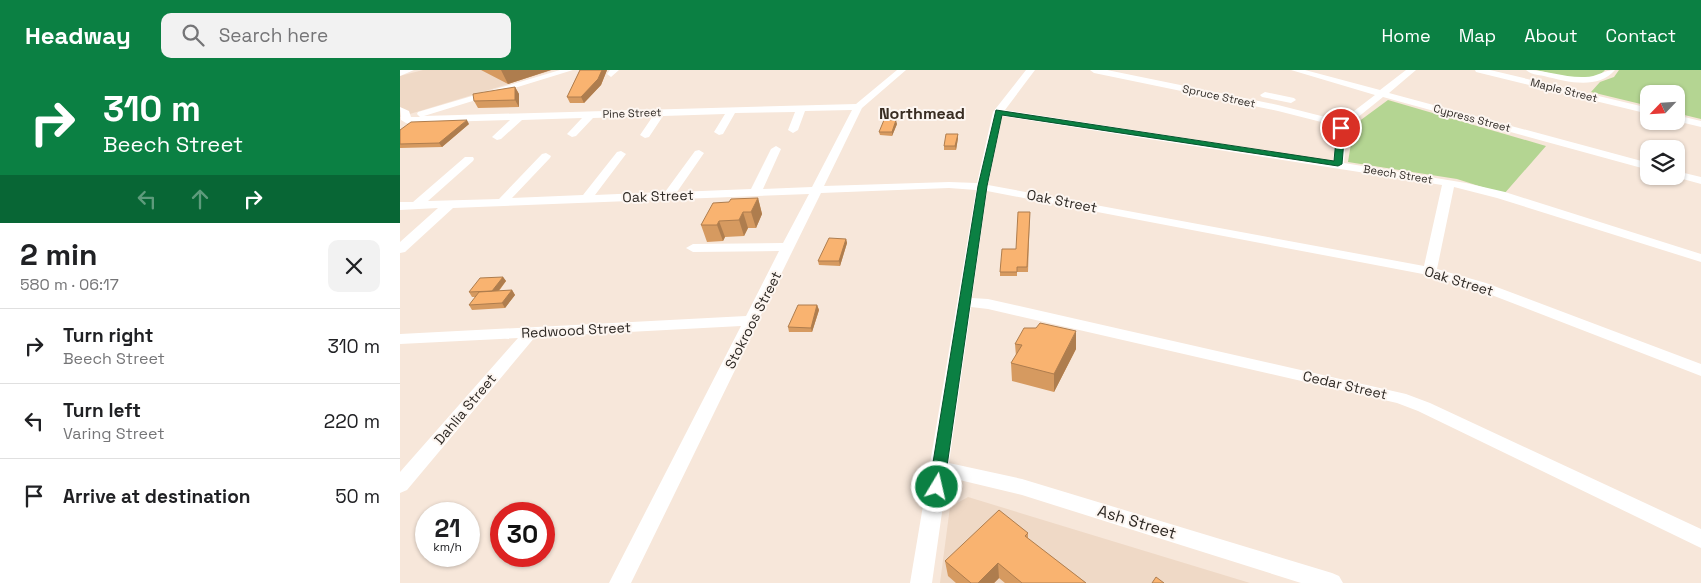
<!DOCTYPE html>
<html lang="en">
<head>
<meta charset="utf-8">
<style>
  body { margin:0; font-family:"Space Grotesk",sans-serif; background:#f2f2f2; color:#202124; height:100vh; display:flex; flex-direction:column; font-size:19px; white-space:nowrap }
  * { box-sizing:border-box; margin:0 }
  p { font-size:16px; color:#757577 }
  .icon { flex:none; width:28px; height:28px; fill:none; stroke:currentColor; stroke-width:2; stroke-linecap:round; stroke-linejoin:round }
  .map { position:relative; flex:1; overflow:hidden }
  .details { display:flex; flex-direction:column; background:#fff; width:400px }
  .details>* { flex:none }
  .banner { background:#0b8043; color:#fff; overflow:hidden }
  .needle { width:32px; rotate:245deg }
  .controls { position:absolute; left:1240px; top:15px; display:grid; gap:10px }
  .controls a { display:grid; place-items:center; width:45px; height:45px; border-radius:10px; background:#fff; box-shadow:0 1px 4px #0004; font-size:25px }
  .speed { position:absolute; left:15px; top:432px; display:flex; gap:10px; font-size:25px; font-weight:700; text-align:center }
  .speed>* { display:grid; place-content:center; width:65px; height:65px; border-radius:50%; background:#fff; box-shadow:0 1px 4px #0004; line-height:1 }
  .speed small { font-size:12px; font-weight:400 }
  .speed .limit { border:8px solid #d22; background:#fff; color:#111 }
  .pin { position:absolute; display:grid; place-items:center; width:42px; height:42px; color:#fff; margin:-21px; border:2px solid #fff; border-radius:50%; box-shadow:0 1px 5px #0007 }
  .me { position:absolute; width:55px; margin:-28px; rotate:9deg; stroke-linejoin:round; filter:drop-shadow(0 0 4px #0008) }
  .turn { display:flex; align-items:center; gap:18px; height:105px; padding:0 20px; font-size:22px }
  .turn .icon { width:65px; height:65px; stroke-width:2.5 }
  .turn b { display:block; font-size:35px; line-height:42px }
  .lanes { display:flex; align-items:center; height:48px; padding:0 20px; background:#0003; justify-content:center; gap:25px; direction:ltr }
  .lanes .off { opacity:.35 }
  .round { display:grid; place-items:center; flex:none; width:52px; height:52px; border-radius:10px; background:#f2f2f2 }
  .summary { display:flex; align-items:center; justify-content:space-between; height:85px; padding:0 20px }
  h1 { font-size:30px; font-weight:700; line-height:38px }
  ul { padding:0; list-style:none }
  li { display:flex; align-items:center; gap:15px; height:75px; padding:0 20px; border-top:1px solid #e0e0e0 }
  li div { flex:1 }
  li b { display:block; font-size:19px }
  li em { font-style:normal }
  header { display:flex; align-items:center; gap:30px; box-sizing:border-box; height:70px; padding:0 25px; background:#0b8043; color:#fff }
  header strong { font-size:24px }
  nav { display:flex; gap:28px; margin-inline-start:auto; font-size:18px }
  .search { width:350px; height:45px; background:#f2f2f2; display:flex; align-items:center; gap:12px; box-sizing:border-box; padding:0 18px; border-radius:10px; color:#757577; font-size:19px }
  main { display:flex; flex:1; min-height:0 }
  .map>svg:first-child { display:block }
  .built { fill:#efd9c6 }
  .green { fill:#b4d592 }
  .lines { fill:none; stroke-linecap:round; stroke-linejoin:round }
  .minor { fill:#fff; fill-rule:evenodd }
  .wall { fill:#d69a60 }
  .shaded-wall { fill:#ae7d4e }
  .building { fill:#f9b370; stroke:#ae7d4e }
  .route { fill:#0b8043; stroke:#07532c }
  .labels { text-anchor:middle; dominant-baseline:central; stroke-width:4; stroke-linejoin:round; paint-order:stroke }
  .far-street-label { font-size:11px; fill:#2e2924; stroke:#fdf6f1 }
  .street-label { font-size:14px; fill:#2e2924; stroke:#fdf6f1 }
  .far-district-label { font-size:16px; font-weight:bold; fill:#392d22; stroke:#fdf6f1 }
  .near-street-label { font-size:16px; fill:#2e2924; stroke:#fdf6f1 }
</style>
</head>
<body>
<header>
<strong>Headway</strong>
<div class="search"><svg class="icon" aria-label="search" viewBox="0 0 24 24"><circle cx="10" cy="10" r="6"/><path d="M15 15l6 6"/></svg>Search here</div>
<nav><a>Home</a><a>Map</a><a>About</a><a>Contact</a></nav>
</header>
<main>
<section class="details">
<div class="banner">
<div class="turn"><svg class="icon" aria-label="right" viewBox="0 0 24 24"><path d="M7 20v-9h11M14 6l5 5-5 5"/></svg><div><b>310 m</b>Beech Street</div></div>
<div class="lanes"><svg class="icon off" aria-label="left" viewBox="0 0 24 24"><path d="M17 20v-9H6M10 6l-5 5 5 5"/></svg><svg class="icon off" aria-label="ahead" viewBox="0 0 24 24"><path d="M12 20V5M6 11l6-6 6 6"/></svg><svg class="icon" aria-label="right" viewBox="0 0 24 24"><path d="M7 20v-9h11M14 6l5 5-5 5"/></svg></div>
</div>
<div class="summary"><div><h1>2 min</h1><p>580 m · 06:17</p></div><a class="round"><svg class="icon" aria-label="close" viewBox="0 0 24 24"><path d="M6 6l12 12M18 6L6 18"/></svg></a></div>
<ul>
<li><svg class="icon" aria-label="right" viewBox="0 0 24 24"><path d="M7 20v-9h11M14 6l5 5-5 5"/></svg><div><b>Turn right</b><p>Beech Street</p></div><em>310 m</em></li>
<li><svg class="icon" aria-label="left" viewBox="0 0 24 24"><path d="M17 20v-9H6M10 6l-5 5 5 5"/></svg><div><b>Turn left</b><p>Varing Street</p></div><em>220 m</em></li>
<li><svg class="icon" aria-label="arrive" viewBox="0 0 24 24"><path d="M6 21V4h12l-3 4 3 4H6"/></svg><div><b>Arrive at destination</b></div><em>50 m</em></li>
</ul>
</section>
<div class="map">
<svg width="1301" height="513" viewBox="0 0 1301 513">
  <rect width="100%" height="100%" fill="#f7e7da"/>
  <path class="built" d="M23,0H154L0,47V6Z
    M568,427L850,513H540L550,437Z"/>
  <path class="green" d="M1136,0H1205C1193,16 1153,4 1136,0Z
    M1219,0H1301V49L1276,43V24H1249V36L1191,22L1200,12L1214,7Z
    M988,30L1146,76L1104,124L1057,109L948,92L954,55Z"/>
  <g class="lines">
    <path class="minor" d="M0,0H14L0,6Z
      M160,0H173L24,46L456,34L497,0H506L462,38L424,116L549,112L577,113L593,42L626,0H635L605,40L933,91L937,56L878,41L694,3L690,0H707L878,35L941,51L975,25L891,0H905L980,20L1006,0H1016L989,23L1249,93V100L983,27L947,56L944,93L1066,113L1105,122L1301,184V192L1097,128L1054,117L1037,199L1086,213L1301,294V306L1076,219L1028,205L587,121L572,228L588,229L1006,324L1030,333L1301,459V478L1018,341L997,333L588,239L571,237L549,393L622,409L932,503L939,506L943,513H901L622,425L547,407L532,513H510L576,120L549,118L421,123L359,249L360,251L357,255L231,513H209L341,256L135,267L7,420L0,423V402L118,268L0,274V264L346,246L379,181L293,182L286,178L293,174L383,173L409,124L53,138L5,182L0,183V172L38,138L0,140V132H13L65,87H73L74,89L73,91L28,131L99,129L142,84L146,83L151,86L150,88L112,128L183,125L217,82L221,81L226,84L195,125L265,122L295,81L299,80L304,83L277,122L351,119L371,79L376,76L381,79L363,119L412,117L452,40L405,41L398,60L393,63L388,60L395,42L335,43L323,64L319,65L314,62L325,44L263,46L249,67L245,68L240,65L253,46L193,48L176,66L172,67L167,64L182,48L122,50L101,69L97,70L92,67L110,50L6,53L1,50L0,37L9,41L11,47H20L17,44L18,42ZM602,46L1042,115L1024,196L588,115Z
      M210,0H219L211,7L207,4Z
      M1075,0H1090L1249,38V44L1076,2Z
      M1126,0C1146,0 1165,8 1185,7C1197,7 1204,0 1215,0C1198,20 1167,12 1144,6C1138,5 1130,4 1126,0Z
      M865,22L894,28L896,30L891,33L862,27L860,25Z
      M1276,45L1301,51V57L1276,51Z
      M1276,101L1301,107V114L1272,106H1276Z"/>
  </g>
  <path class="wall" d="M81,0H151L108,14Z
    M180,0H207L201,15L184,33H170L167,27Z
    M115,17L119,24V37L78,38L74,31Z
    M69,54L42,77L0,78V60Z
    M497,54L492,66L480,65L479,62Z
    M558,64V68L556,80H544V76Z
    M358,128L362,144L356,158H348L344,166L325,167L323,171L307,172L301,155L329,132Z
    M630,142L628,202H617V206H600V202L616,179Z
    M446,169L447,173L440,196L419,195L418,191Z
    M103,207L106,211L99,221L112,220L115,225L105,238L72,240L69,235L76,227H72L69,222Z
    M417,235L419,240L412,262H389L388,257Z
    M615,274L676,279L654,322L612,311L611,293L616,286Z
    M628,463V469L686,513H605L599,508L594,513H556L548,506L545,491Z"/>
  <path class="shaded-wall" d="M101,0H151L108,14Z
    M202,0H207L201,15L184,33L181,27Z
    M115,17L119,24V37L115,30Z
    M67,50L69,54L42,77L39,73Z
    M496,50L497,54L492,66V62Z
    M558,64V68L556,80L555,76Z
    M358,128L362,144L356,158L351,142Z
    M343,142L348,158L344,166L339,150Z
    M319,151L325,167L323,171L317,155Z
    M446,169L447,173L440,196L439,191Z
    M103,207L106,211L95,225L92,221Z
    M112,220L115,225L105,238L102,233Z
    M417,235L419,240L412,262L411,258Z
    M676,261V279L654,322V304Z
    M598,493L599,508L594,513H578Z"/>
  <path class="building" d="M180,0H202L198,9L181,27H167Z
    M115,17V30L74,31L73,24Z
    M67,50L39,73L0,74V60L11,52Z
    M484,50H496L492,62H479Z
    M546,64H558L555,76H544Z
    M358,128L351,142H343L339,150L319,151L317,155H301L313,133L329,132L331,129Z
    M618,142H630L627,197H617V202H600L602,179H616Z
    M429,168L446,169L439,191H418Z
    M103,207L92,221L69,222L80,208Z
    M112,220L102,233L69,235L79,222Z
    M398,235H417L411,258L388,257Z
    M640,253L676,261L654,304L611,293L622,275L615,274L624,258H636Z
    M599,440L628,463L625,466L686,513H622L598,493L578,513H571L545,491Z
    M756,507L764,513H752Z"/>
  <path class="route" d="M596,40L934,91L937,58L941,56L945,58L942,94L938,96L602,45L587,116L544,417L542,421L537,423L532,421L529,417L578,116Z"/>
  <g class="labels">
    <g class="far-street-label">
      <text transform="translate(1164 20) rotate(14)">Maple Street</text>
      <text transform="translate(819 26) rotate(12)">Spruce Street</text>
      <text transform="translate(232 43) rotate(-2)">Pine Street</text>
      <text transform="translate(1072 48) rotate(15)">Cypress Street</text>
      <text transform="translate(998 104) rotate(9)">Beech Street</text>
    </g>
    <g class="street-label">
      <text transform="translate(258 126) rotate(-2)">Oak Street</text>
      <text transform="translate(662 131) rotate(11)">Oak Street</text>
      <text transform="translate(1059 211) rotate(17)">Oak Street</text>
      <text transform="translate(353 250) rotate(-63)">Stokroos Street</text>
      <text transform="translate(176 260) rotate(-3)">Redwood Street</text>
      <text transform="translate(945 315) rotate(13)">Cedar Street</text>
      <text transform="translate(65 339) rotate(-50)">Dahlia Street</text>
    </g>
    <g class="far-district-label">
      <text x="522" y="43">Northmead</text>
    </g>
    <g class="near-street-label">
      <text transform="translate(737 452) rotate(17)">Ash Street</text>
    </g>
  </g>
</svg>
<div class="controls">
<a><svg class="needle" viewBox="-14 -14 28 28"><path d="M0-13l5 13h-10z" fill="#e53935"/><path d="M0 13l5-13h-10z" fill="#757577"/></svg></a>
<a><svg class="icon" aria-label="layers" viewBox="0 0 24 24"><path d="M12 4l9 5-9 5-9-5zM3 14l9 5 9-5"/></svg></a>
</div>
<div class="speed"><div>21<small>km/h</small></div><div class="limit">30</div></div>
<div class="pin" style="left:941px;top:58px;background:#d93025"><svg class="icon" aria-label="arrive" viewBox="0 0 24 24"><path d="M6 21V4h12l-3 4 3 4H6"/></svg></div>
<svg class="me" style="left:537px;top:417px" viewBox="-20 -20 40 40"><circle r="17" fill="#0b8043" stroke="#fff" stroke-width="3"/><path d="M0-11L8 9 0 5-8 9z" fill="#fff"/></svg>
</div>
</main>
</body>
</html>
